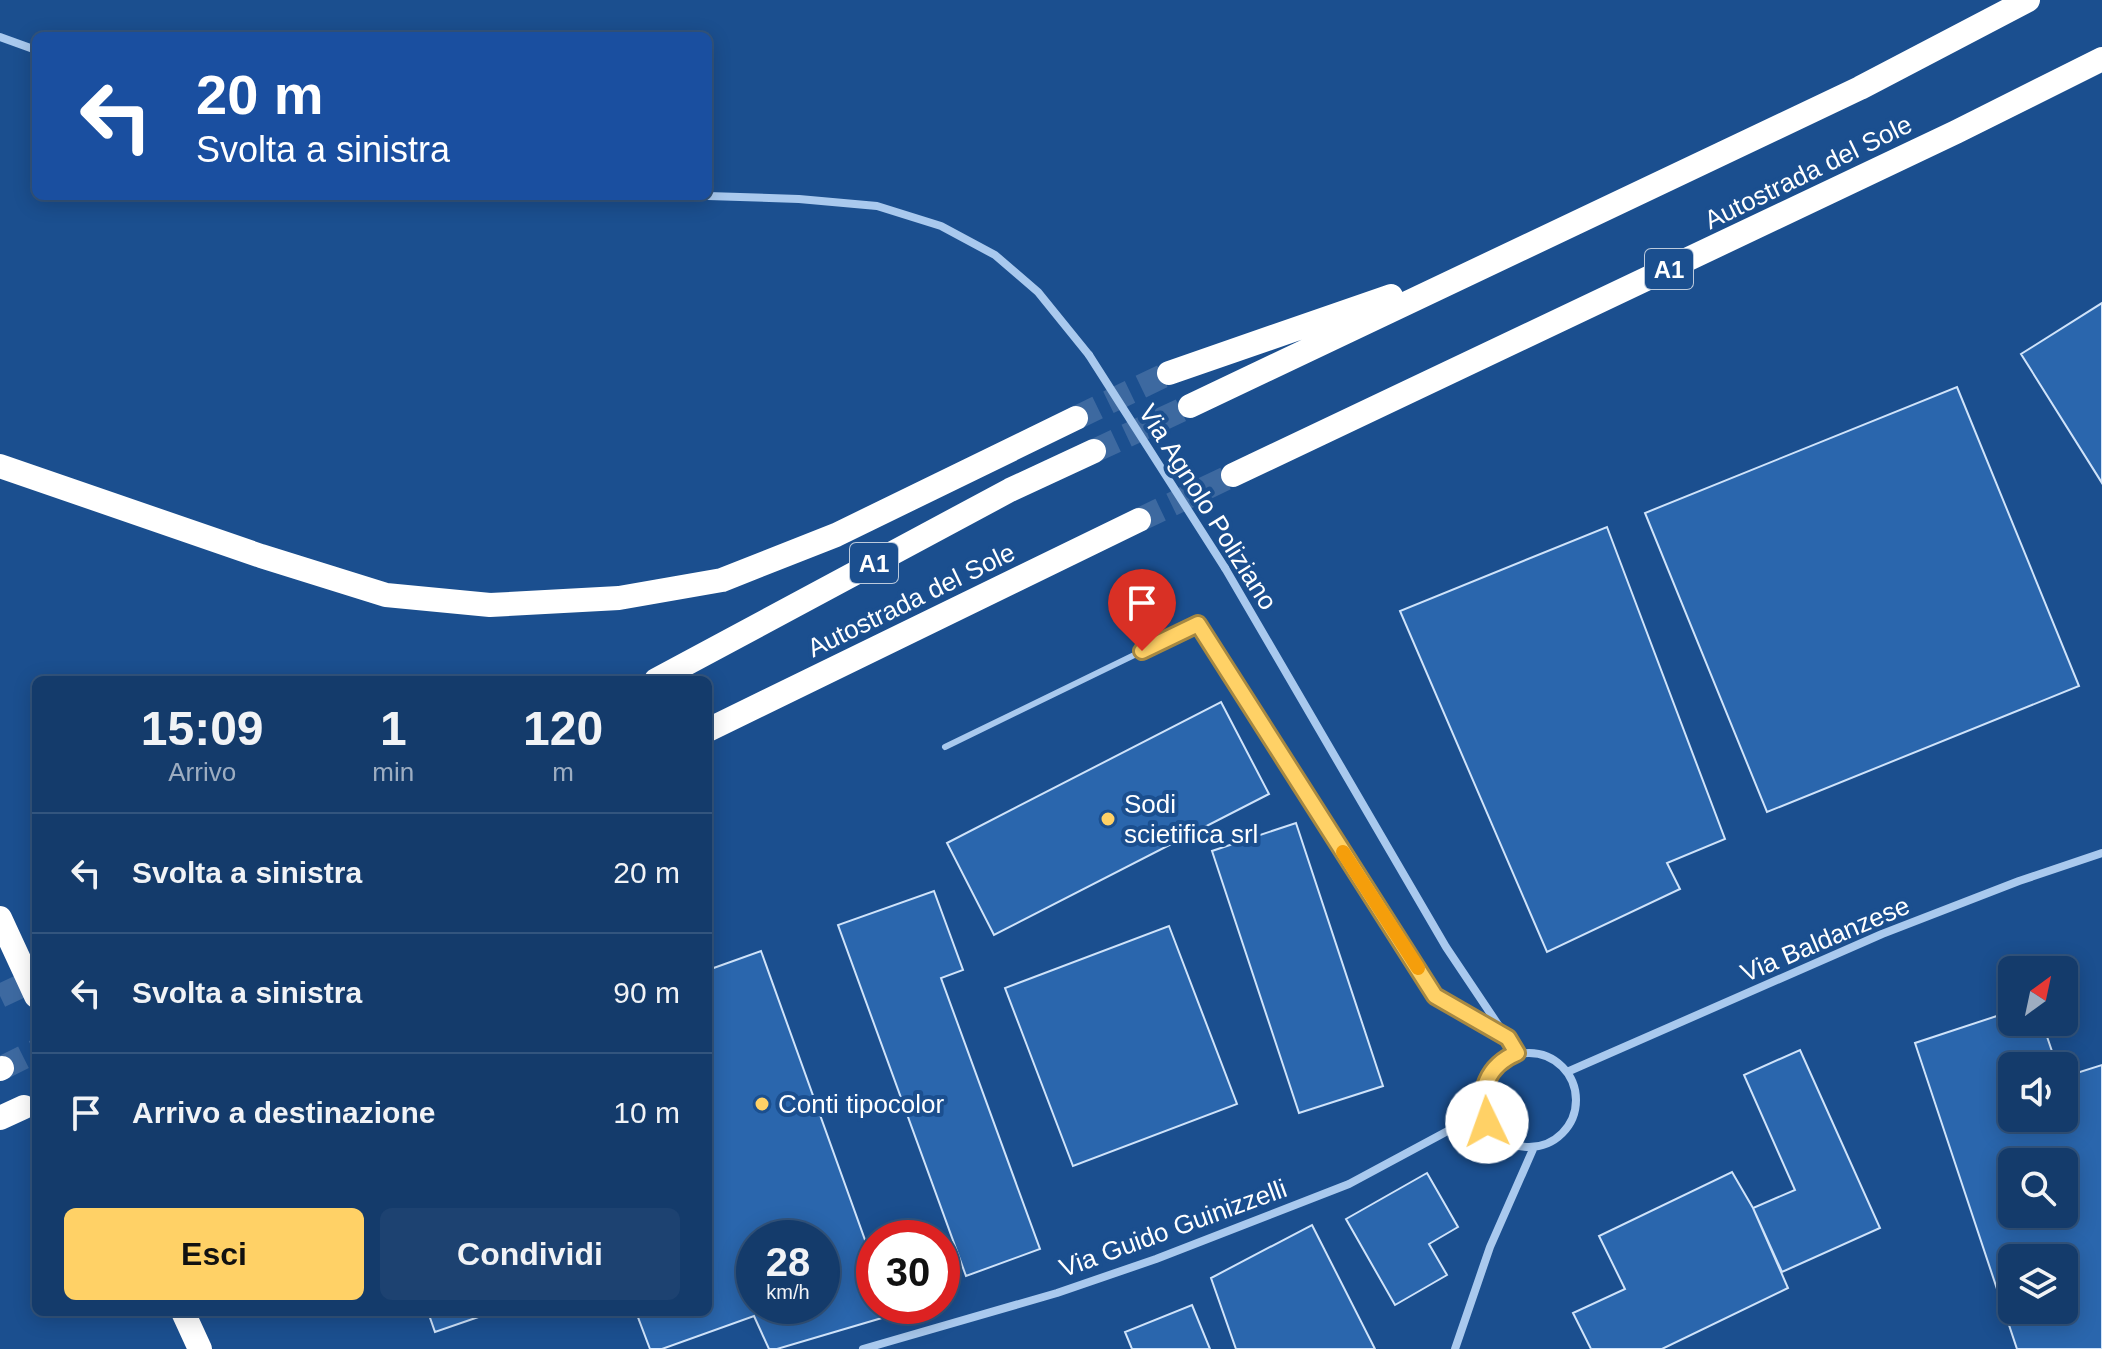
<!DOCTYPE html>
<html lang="it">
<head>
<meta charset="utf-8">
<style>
  body { margin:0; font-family:Arial,sans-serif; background:#1d4271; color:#f1f3f6; height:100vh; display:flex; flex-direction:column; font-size:30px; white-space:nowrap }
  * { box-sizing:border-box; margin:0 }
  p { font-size:26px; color:#9dadc1 }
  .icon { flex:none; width:44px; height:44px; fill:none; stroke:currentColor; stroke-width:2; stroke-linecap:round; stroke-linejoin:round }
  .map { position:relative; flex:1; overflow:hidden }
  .side { position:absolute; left:32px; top:676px; width:680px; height:640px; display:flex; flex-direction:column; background:#143b6b; border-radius:12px; box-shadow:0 4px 20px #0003,0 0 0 2px #33557e }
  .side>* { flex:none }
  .hud { position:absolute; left:32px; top:32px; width:680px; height:168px; border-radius:12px; box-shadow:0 4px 20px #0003,0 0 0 2px #33557e; background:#1a4fa0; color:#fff; overflow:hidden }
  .needle { width:52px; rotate:33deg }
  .tools { position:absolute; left:1998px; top:956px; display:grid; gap:16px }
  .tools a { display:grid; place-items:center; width:80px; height:80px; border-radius:12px; background:#143b6b; box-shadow:0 4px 20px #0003,0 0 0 2px #33557e; font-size:40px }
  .speed { position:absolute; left:736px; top:1220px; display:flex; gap:16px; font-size:40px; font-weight:700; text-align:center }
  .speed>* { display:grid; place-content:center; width:104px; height:104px; border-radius:50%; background:#143b6b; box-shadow:0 4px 20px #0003,0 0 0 2px #33557e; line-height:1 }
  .speed small { font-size:20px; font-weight:400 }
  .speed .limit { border:12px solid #d22; background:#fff; color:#111 }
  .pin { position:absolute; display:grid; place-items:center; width:68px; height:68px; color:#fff; margin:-82px -34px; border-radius:50% 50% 50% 0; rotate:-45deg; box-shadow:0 0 8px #0007 }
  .pin .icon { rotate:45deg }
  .me { position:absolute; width:88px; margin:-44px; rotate:357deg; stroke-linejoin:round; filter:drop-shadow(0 0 6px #0008) }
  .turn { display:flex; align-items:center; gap:28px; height:168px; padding:0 32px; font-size:36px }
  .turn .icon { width:104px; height:104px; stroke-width:2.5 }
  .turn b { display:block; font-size:56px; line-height:68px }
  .eta { display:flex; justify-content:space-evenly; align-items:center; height:136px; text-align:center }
  .eta b { font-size:48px; font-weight:600; line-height:56px }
  .button { display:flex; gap:16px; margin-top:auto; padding:16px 32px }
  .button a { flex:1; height:92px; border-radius:12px; background:#ffd166; color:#111; font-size:32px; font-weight:600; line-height:92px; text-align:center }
  .button a+a { background:#1d4271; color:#f1f3f6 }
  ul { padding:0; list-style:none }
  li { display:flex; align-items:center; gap:24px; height:120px; padding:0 32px; border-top:2px solid #33557e }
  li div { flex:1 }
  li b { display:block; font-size:30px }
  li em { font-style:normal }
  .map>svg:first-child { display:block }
  .building { fill:#2a66ad; stroke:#cfe3fa; stroke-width:2; fill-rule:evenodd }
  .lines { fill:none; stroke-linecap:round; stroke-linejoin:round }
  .highway-tunnel { stroke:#3d69a0; stroke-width:24; stroke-dasharray:24 12; stroke-linecap:butt }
  .lane { stroke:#a9c9ee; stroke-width:6 }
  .street { stroke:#a9c9ee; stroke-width:8 }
  .highway { stroke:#fff; stroke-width:24 }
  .street-bridge { stroke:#a9c9ee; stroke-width:8 }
  .highway-bridge { stroke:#fff; stroke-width:24 }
  .route-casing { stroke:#a68842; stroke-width:20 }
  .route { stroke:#ffd166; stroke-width:14 }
  .slow { stroke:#f59e0b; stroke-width:14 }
  .poi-dot { fill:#ffd166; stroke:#1b4f8f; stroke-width:3 }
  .labels { text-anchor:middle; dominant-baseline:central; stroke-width:8; stroke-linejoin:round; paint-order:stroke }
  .shield { fill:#1b4f8f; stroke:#bbcadd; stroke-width:2 }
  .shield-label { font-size:24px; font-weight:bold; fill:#fff }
  .street-label { font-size:26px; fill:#fff; stroke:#1b4f8f }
  .poi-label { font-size:26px; fill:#fff; stroke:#1b4f8f; text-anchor:start }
</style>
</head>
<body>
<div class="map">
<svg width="2102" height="1349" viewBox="0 0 2102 1349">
  <rect width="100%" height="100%" fill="#1b4f8f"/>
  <path class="building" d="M2102,303V483L2021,354Z
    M1957,387L2079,686L1767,812L1645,513Z
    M1607,527L1725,839L1667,863L1680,889L1547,952L1400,611Z
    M1221,702L1269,794L994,935L947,843Z
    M1296,823L1383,1086L1299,1113L1212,851Z
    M934,891L963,970L941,978L1040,1249L966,1276L838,925Z
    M1169,926L1237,1104L1073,1166L1005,988Z
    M761,951L874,1265V1306H889L892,1315L777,1349H769L754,1316L662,1349H650L636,1312H708V970ZM754,1238H822V1306H754Z
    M2012,1011V1022H2042L2057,1066H2012V1118H2064V1077L2102,1065V1349H2017L1915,1043ZM2012,1162H2064V1214H2012ZM2012,1258H2064V1310H2012Z
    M1800,1050L1880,1228L1782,1272L1753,1208L1795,1190L1744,1075Z
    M1732,1172L1753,1208L1788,1288L1662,1349H1591L1573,1313L1625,1289L1599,1236Z
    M1427,1173L1458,1227L1429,1244L1447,1275L1395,1305L1346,1219Z
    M1312,1225L1375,1349H1236L1211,1278Z
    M1192,1305L1210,1349H1132L1125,1332Z
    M428,1312H493L435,1332Z"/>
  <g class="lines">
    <path class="highway-tunnel" d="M1076,418L1169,373
      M1094,451L1190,406
      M1139,520L1233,475
      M0,996L36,979
      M2,1068L36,1051"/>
    <path class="lane" d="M945,747L1198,624L1435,996L1502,1034"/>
    <path class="street" d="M0,37L36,50
      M708,196L799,199L877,206L941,226L995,255L1038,292L1089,355
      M1225,568L1446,947L1517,1053
      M1482 1100a47 47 0 1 1 94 0a47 47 0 1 1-94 0Z
      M1567,1072L1882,934L2019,881L2102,853
      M863,1349L1057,1293L1156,1259L1349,1184L1483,1112
      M1455,1349L1490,1247L1534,1147"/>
    <path class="highway" d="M1169,373L1391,296
      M1190,406L1860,88L2028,0
      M0,466L261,556L386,595L490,605L619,598L722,580L836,535L1076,418
      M1233,475L1956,132L2102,59
      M656,680L1010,490L1094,451
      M708,730L1139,520
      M0,1069L2,1068
      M0,1118L24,1107
      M183,1312L200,1349"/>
    <path class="street-bridge" d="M1089,355L1225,568"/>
    <path class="highway-bridge" d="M0,918L36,996"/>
  </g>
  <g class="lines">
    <defs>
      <path id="route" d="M1142,651L1198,624L1435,996L1508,1038L1517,1053C1488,1065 1476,1092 1487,1122"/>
    </defs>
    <use href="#route" class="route-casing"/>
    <use href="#route" class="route"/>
    <path class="slow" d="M1343,852L1418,968"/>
  </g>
  <g class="poi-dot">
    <circle cx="1108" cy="819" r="8"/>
    <circle cx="762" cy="1104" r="8"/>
  </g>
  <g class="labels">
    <g class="shield">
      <rect x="1645" y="249" width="48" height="40" rx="6"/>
      <rect x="850" y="543" width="48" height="40" rx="6"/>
    </g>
    <g class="shield-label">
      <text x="1669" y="269">A1</text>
      <text x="874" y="563">A1</text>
    </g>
    <g class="street-label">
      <text transform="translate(1808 172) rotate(-26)">Autostrada del Sole</text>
      <text transform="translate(1208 507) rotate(58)">Via Agnolo Poliziano</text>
      <text transform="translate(911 600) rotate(-26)">Autostrada del Sole</text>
      <text transform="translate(1825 939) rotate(-23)">Via Baldanzese</text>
      <text transform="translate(1173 1228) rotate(-20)">Via Guido Guinizzelli</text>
    </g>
    <g class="poi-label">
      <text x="1124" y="804">Sodi<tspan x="1124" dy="30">scietifica srl</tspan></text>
      <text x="778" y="1104">Conti tipocolor</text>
    </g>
  </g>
</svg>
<div class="tools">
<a><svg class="needle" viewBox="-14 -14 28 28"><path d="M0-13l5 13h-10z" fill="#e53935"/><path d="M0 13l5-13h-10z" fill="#9dadc1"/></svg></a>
<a><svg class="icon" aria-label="sound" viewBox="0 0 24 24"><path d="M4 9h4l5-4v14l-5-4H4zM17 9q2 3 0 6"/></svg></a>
<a><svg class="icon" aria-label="search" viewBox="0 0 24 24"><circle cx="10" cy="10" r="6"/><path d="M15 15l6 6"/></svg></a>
<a><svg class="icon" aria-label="layers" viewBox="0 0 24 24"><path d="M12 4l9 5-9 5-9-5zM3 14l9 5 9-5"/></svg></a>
</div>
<div class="speed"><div>28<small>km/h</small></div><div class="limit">30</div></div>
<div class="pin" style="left:1142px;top:651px;background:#d93025"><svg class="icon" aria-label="arrive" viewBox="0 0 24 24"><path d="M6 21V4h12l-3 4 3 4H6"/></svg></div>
<svg class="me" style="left:1487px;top:1122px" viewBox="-20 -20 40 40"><circle r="19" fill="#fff"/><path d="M0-13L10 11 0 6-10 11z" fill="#ffd166"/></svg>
<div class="hud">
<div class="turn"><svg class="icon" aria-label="left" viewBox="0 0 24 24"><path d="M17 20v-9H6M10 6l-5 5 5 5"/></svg><div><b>20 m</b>Svolta a sinistra</div></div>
</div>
<section class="side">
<div class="eta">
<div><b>15:09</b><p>Arrivo</p></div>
<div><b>1</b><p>min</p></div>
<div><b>120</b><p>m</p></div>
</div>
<ul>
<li><svg class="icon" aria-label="left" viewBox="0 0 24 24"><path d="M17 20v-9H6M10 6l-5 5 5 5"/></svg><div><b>Svolta a sinistra</b></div><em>20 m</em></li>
<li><svg class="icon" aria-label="left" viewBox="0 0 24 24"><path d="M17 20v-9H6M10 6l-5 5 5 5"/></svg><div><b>Svolta a sinistra</b></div><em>90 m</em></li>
<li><svg class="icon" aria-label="arrive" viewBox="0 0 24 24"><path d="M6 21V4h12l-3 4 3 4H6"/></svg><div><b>Arrivo a destinazione</b></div><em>10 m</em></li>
</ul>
<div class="button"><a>Esci</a><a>Condividi</a></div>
</section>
</div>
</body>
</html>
